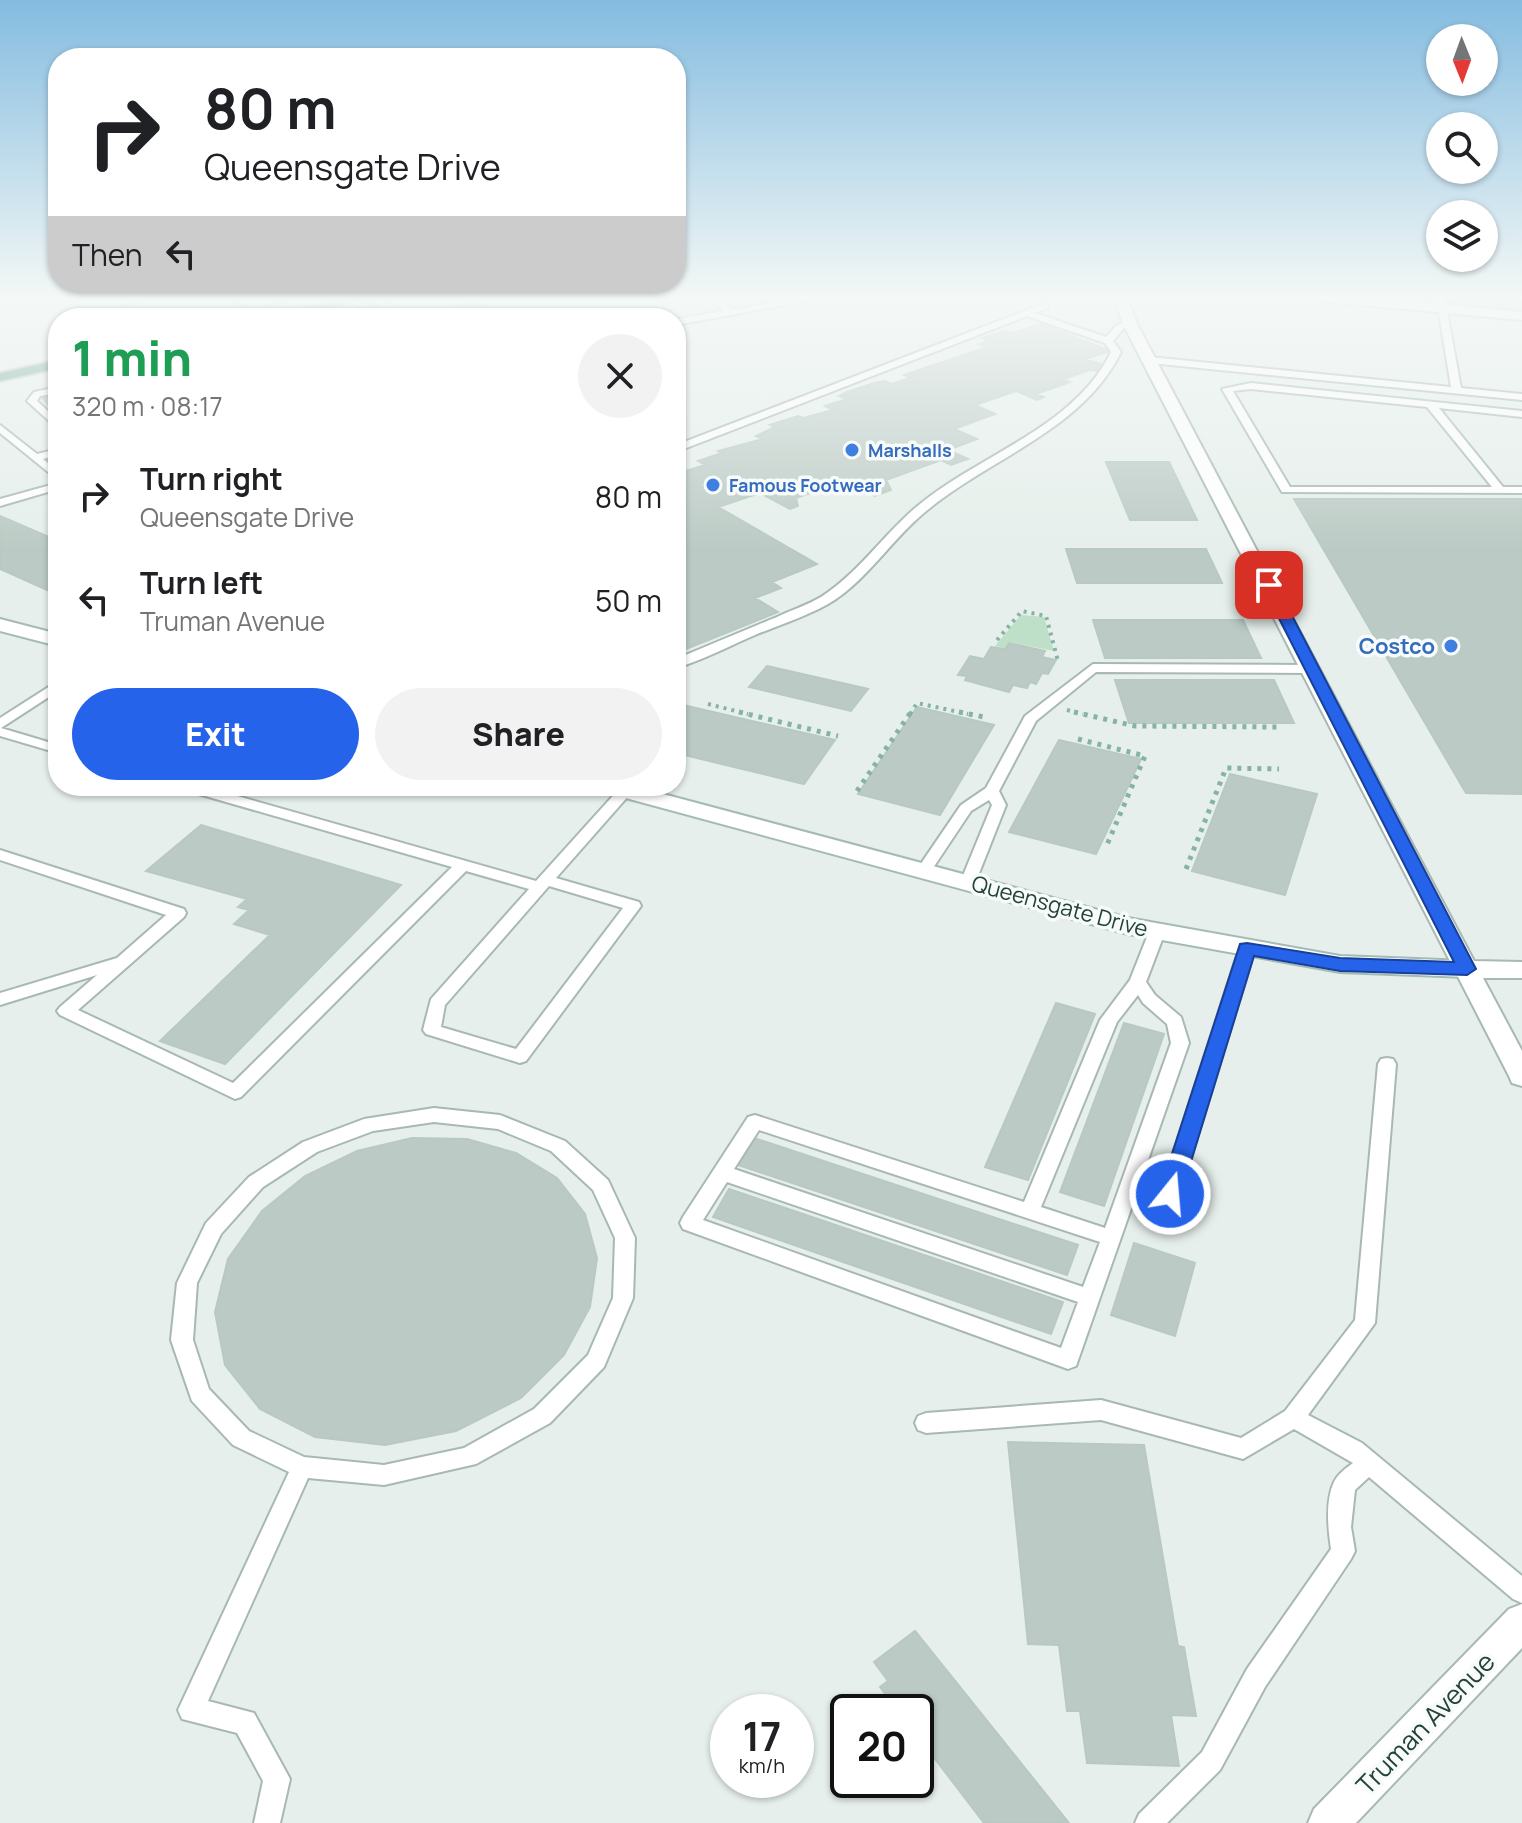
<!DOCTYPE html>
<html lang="en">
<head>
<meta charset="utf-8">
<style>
  body { margin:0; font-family:Manrope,sans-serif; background:#f2f2f2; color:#202124; height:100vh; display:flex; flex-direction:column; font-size:30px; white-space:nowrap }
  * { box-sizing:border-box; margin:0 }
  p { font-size:26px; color:#757577 }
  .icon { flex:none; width:44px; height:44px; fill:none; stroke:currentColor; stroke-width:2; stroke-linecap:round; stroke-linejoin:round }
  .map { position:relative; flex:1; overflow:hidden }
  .drawer { position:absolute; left:48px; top:308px; width:638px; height:488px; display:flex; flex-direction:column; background:#fff; border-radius:32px; box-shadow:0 2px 6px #0004 }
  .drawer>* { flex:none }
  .top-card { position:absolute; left:48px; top:48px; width:638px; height:244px; border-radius:32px; box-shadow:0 2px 6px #0004; background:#fff; color:#202124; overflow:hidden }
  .needle { width:52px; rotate:179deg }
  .buttons { position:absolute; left:1426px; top:24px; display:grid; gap:16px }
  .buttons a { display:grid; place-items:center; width:72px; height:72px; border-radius:50%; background:#fff; box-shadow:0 2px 6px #0004; font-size:40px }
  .speed { position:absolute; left:710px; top:1694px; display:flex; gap:16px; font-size:40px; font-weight:700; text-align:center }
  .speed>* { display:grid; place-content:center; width:104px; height:104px; border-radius:50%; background:#fff; box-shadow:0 2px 6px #0004; line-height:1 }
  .speed small { font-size:20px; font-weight:400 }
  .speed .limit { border:4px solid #111; border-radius:12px; background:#fff; color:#111 }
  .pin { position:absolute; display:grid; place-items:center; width:68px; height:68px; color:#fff; margin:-34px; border-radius:16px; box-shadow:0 4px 12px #0006 }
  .me { position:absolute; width:88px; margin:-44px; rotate:17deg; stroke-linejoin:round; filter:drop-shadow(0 0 6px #0008) }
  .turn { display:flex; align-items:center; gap:28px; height:168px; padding:0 24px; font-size:36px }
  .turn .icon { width:104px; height:104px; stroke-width:2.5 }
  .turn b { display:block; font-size:56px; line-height:68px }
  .then { display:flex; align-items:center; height:76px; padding:0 24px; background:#0003; gap:16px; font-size:30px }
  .round { display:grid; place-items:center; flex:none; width:84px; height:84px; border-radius:42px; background:#f2f2f2 }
  .head { display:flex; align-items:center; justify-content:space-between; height:136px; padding:0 24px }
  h1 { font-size:48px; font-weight:800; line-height:60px; color:#1e9e55 }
  .cta { display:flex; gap:16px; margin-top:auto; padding:16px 24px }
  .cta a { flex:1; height:92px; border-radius:48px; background:#2563eb; color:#fff; font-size:32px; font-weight:800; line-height:92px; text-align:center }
  .cta a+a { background:#f2f2f2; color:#202124 }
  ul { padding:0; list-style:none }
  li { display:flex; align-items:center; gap:24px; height:104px; padding:0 24px }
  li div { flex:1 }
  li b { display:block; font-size:30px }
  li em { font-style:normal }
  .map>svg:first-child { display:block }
  .green { fill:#bfe0c8 }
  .building { fill:#bbcac4; stroke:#b8c9c2; stroke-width:2 }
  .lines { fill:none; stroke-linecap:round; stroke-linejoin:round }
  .lane-casing { stroke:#a8b8b2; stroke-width:4 }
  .street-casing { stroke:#a8b8b2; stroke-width:4 }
  .secondary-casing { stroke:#a4bbb3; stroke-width:4 }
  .primary-casing { stroke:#c2cac8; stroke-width:4 }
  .path-far2 { stroke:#86b3a5; stroke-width:3; stroke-dasharray:2 4; stroke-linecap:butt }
  .path-far1 { stroke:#86b3a5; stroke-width:4; stroke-dasharray:3 5; stroke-linecap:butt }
  .path { stroke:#86b3a5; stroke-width:5; stroke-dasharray:4 6; stroke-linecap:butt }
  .lane { fill:#fff; fill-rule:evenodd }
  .street { fill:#fff; fill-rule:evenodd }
  .secondary { fill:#fff; fill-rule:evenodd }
  .primary { fill:#6aa596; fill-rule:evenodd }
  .route { fill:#2563eb; stroke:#184099; stroke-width:2 }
  .shop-dot { fill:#3f7fe0; stroke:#f7fbf9; stroke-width:3 }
  .labels { text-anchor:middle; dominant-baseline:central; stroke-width:7; stroke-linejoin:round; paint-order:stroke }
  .far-shop-label { font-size:18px; font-weight:bold; fill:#366cbe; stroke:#f7fbf9; text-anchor:start }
  .shop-label { font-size:22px; font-weight:bold; fill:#366cbe; stroke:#f7fbf9; text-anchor:end }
  .street-label { font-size:22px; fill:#24423a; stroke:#f7fbf9 }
  .near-street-label { font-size:26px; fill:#24423a; stroke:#f7fbf9 }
</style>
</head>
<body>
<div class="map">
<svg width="1522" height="1823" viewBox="0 0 1522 1823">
  <rect width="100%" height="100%" fill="#e6efeb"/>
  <path class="green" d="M1339,295H1522V312Z
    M1021,615L1044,617L1054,651L1009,642L1004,648L995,646Z"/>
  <path class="building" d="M467,304H479L504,315L498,316L501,318H447L436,311Z
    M1041,324L1110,351L1086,359L1106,366L1104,372L1089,370L1064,379L1070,382L1036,394L1044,397L1037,400L1016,391L975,405L995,414L954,429L977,439L948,450L968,459L951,465L941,460L886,480L891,490L875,496L846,480L796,498L798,506L790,509L760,493L718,507L817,564L772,582L781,588L755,598L778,612L676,653V474L705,465L698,461L722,453L718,451L763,439L756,436L773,428L779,429L770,425L798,416L803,418L833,410L825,406L847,399L839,396L847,392L874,383L885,381L892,384L910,378L904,375L987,347L979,344L989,341L982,338L1005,331L1012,333Z
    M58,391V416L40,395Z
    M1106,462H1169L1197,520H1130Z
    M1294,499H1522V794L1466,793Z
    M0,516L58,541V595L0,569Z
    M1066,549H1206L1222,583H1077Z
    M1093,620H1243L1261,658H1105Z
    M1009,643L1045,651L1042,657L1056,660L1048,674L1042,673L1036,684L1030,682L1027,688L1013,685L1009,692L965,680L967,676L958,675L970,656L984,659L991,647L1005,649Z
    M767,666L868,689L851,711L749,687Z
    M1115,680H1274L1294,723H1129Z
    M683,705L835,740L804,784L676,753V713Z
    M917,707L994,725L940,815L858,794Z
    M1059,740L1141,759L1096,854L1009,832Z
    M1230,774L1317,794L1285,895L1192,871Z
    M201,825L401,885L225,1064L160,1041L270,935L234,924L249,910L238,907L247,899L146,871Z
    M1056,1003L1095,1014L1028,1180L985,1167Z
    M1124,1023L1164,1034L1104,1206L1060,1192Z
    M412,1138L467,1139L516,1153L557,1178L585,1214L597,1258L590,1307L564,1355L521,1398L456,1431L385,1445L315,1437L260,1409L225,1365L215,1312L228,1259L262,1211L305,1176L357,1151Z
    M754,1138L1078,1245L1067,1275L738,1165Z
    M729,1189L1063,1302L1051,1334L713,1217Z
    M1134,1243L1195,1263L1175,1336L1111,1315Z
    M1008,1442L1144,1445L1178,1646L1184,1647L1196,1716L1171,1715L1179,1766L1087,1763L1080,1711H1067L1059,1645L1028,1644Z
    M915,1631L1069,1823H984L916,1734V1712H899L880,1687L888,1681L874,1662Z"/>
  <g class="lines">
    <defs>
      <path id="lane" d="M143,295H160L124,305L120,302Z
        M284,295H299L257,308L232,301L236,298L257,302Z
        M340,295H351L387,318H377Z
        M362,295H373L412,318H401Z
        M708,295H717L732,310L819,295H841L676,325V319L723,311Z
        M1436,295H1444L1461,388L1522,394V400L1150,363L1145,360L1150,357L1451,387Z
        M1045,303L1048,304V308L1035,313L1106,337L1117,325L1130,321L1135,324L1123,329L1113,341L1121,352C1082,431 989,458 925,512C891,540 866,582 828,604C805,617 779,625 755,635C729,646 703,660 676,668V659C710,645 743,631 777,617C791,610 808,605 821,597C857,574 882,537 914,509C976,455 1073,430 1111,352L1105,343L1027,316L676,452V445Z
        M1251,383L1522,411V417L1439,408L1503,487H1522V493L1282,492L1222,389ZM1251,389L1427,407L1492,487H1290L1233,391Z
        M58,387V393L40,396L37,401L58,420V429L27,401L34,392Z
        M0,425L37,454L58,449V455L43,459L58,471V480L0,433Z
        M58,483V489L0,506V499Z
        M1093,664L1312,665L1319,669L1312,673L1096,672L1036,721L999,791L1006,805L974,886L968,888L960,883L992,805L989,800L971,811L929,874H919L916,871L961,805L986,788L1025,716Z
        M58,681V691L1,728L58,745V753L0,736V718Z
        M179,786H202L536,881L620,788H630L632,791L630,794L556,878L639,902L641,906L526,1061L520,1063L426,1034L423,1030L431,999L529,889L466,871L241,1097L235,1099L60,1015L57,1011L60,1007L97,975L0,1005V993L117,958L166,915L0,860V850L184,909L186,913L184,917L78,1010L233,1083L452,867L181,789ZM549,886L623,908L516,1049L441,1027L445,1005Z
        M1157,927L1165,932L1146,982L1155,995L1181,1017L1189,1043L1076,1366L1068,1369L683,1229L680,1223L683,1217L748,1117L755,1115L1024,1202L1100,1020L1130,980L1149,932ZM1138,995L1143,1003L1167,1024L1171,1043L1105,1228L1041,1207L1117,1022ZM759,1130L1100,1242L1083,1287L734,1169ZM727,1182L1078,1302L1061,1348L703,1220Z
        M1247,944L1255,949L1180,1194L1177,1199L1170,1202L1163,1199L1160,1194L1239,949Z
        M1387,1058L1393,1059L1396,1064L1375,1323L1308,1415L1362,1443L1522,1576V1603L1513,1599L1369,1477L1355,1490L1351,1527L1355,1551L1351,1559L1265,1687L1220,1770L1167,1823H1135L1139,1814L1202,1752L1247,1669L1331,1549C1328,1529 1325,1501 1334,1482C1338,1474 1346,1468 1353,1463L1294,1429L1243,1459L1101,1420L926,1433L918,1430L915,1423L918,1416L926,1413L1101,1400L1241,1438L1285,1411L1355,1320L1378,1064L1381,1059Z
        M434,1108L500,1115L565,1141L608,1180L635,1238L633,1298L604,1367L550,1423L476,1464L384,1485L308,1478L208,1701L254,1713L290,1779L280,1823H254L263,1781L237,1733L182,1719L178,1710L289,1472L233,1445L192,1401L171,1340L177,1283L206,1223L249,1177L303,1142L364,1119ZM434,1122L498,1129L551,1151L593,1190L615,1238L613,1298L588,1355L534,1409L464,1448L384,1465L304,1457L249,1431L209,1389L193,1340L197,1283L221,1234L263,1187L317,1152L373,1131Z"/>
      <path id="street" d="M1113,295H1126L1137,324L1474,961L1522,962V978H1483L1522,1051V1086L1512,1083L1509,1076L1123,324Z
        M1522,1604V1648L1356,1823H1308L1314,1809L1509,1609Z"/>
      <path id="secondary" d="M1290,295H1342L1522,312V320L1296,299Z
        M0,619L58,634V646L0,631Z
        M597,786H633L1128,918L1340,956L1467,961L1476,963L1480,969L1476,975L1467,977L1340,972L1128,934L600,791Z"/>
      <path id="primary" d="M359,295H385L289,318H263Z
        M58,360V368L0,381V373Z"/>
    </defs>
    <use href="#lane" class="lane-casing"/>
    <use href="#street" class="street-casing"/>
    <use href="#secondary" class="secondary-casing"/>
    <use href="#primary" class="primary-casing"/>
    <path class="path-far2" d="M649,295L652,299"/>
    <path class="path-far1" d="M997,640L1022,611L1046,616L1058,661
      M708,704L748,714
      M1067,710L1083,714
      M910,714L917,703L968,714"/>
    <path class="path" d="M739,712L838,736
      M959,712L984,717
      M1074,712L1135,726L1278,727
      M1078,739L1145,756L1106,847
      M857,791L911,712
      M1186,869L1226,768L1279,769"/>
    <use href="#lane" class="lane"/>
    <use href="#street" class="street"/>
    <use href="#secondary" class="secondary"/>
    <use href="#primary" class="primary"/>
  </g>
  <linearGradient id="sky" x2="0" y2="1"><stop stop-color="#84bce0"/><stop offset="0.54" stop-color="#f4f8f6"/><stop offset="1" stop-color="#f4f8f6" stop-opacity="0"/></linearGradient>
  <rect width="1522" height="551" fill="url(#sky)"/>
  <path class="route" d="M1269,581L1276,585L1476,969L1467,975L1340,971L1254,956L1181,1194L1177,1200L1170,1202L1162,1200L1159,1194L1240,944L1247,943L1340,958L1454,962L1262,585Z"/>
  <g class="shop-dot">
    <circle cx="852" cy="450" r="8"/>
    <circle cx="713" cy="485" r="8"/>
    <circle cx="1451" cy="646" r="8"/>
  </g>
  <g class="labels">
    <g class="far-shop-label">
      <text x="868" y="450">Marshalls</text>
      <text x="729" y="485">Famous Footwear</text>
    </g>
    <g class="shop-label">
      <text x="1435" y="646">Costco</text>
    </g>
    <g class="street-label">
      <text transform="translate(1060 906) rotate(15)">Queensgate Drive</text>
    </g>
    <g class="near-street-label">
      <text transform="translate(1425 1723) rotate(-46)">Truman Avenue</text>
    </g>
  </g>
</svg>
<div class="buttons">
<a><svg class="needle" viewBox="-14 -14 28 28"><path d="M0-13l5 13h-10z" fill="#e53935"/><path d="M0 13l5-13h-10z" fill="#757577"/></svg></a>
<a><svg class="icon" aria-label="search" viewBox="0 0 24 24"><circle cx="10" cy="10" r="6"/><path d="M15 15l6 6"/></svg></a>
<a><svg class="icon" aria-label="layers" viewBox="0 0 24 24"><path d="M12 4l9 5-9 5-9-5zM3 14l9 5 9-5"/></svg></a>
</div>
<div class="speed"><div>17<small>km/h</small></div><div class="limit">20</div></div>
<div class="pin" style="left:1269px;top:585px;background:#d93025"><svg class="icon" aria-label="arrive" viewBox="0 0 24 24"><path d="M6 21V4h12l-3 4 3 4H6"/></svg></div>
<svg class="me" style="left:1170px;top:1194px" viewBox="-20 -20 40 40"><circle r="17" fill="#2563eb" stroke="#fff" stroke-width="3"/><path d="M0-11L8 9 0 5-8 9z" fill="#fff"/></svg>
<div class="top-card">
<div class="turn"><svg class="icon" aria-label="right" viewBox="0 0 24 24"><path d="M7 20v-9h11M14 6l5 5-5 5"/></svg><div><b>80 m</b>Queensgate Drive</div></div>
<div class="then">Then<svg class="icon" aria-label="left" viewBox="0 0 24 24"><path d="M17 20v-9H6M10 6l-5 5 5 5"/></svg></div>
</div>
<section class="drawer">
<div class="head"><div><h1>1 min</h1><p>320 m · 08:17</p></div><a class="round"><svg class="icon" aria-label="close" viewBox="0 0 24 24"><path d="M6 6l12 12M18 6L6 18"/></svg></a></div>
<ul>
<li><svg class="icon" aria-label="right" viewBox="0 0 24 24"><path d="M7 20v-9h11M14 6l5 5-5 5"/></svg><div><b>Turn right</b><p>Queensgate Drive</p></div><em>80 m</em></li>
<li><svg class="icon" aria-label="left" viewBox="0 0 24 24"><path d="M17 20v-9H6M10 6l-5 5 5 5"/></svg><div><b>Turn left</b><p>Truman Avenue</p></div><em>50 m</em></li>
</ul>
<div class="cta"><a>Exit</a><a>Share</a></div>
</section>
</div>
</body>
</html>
